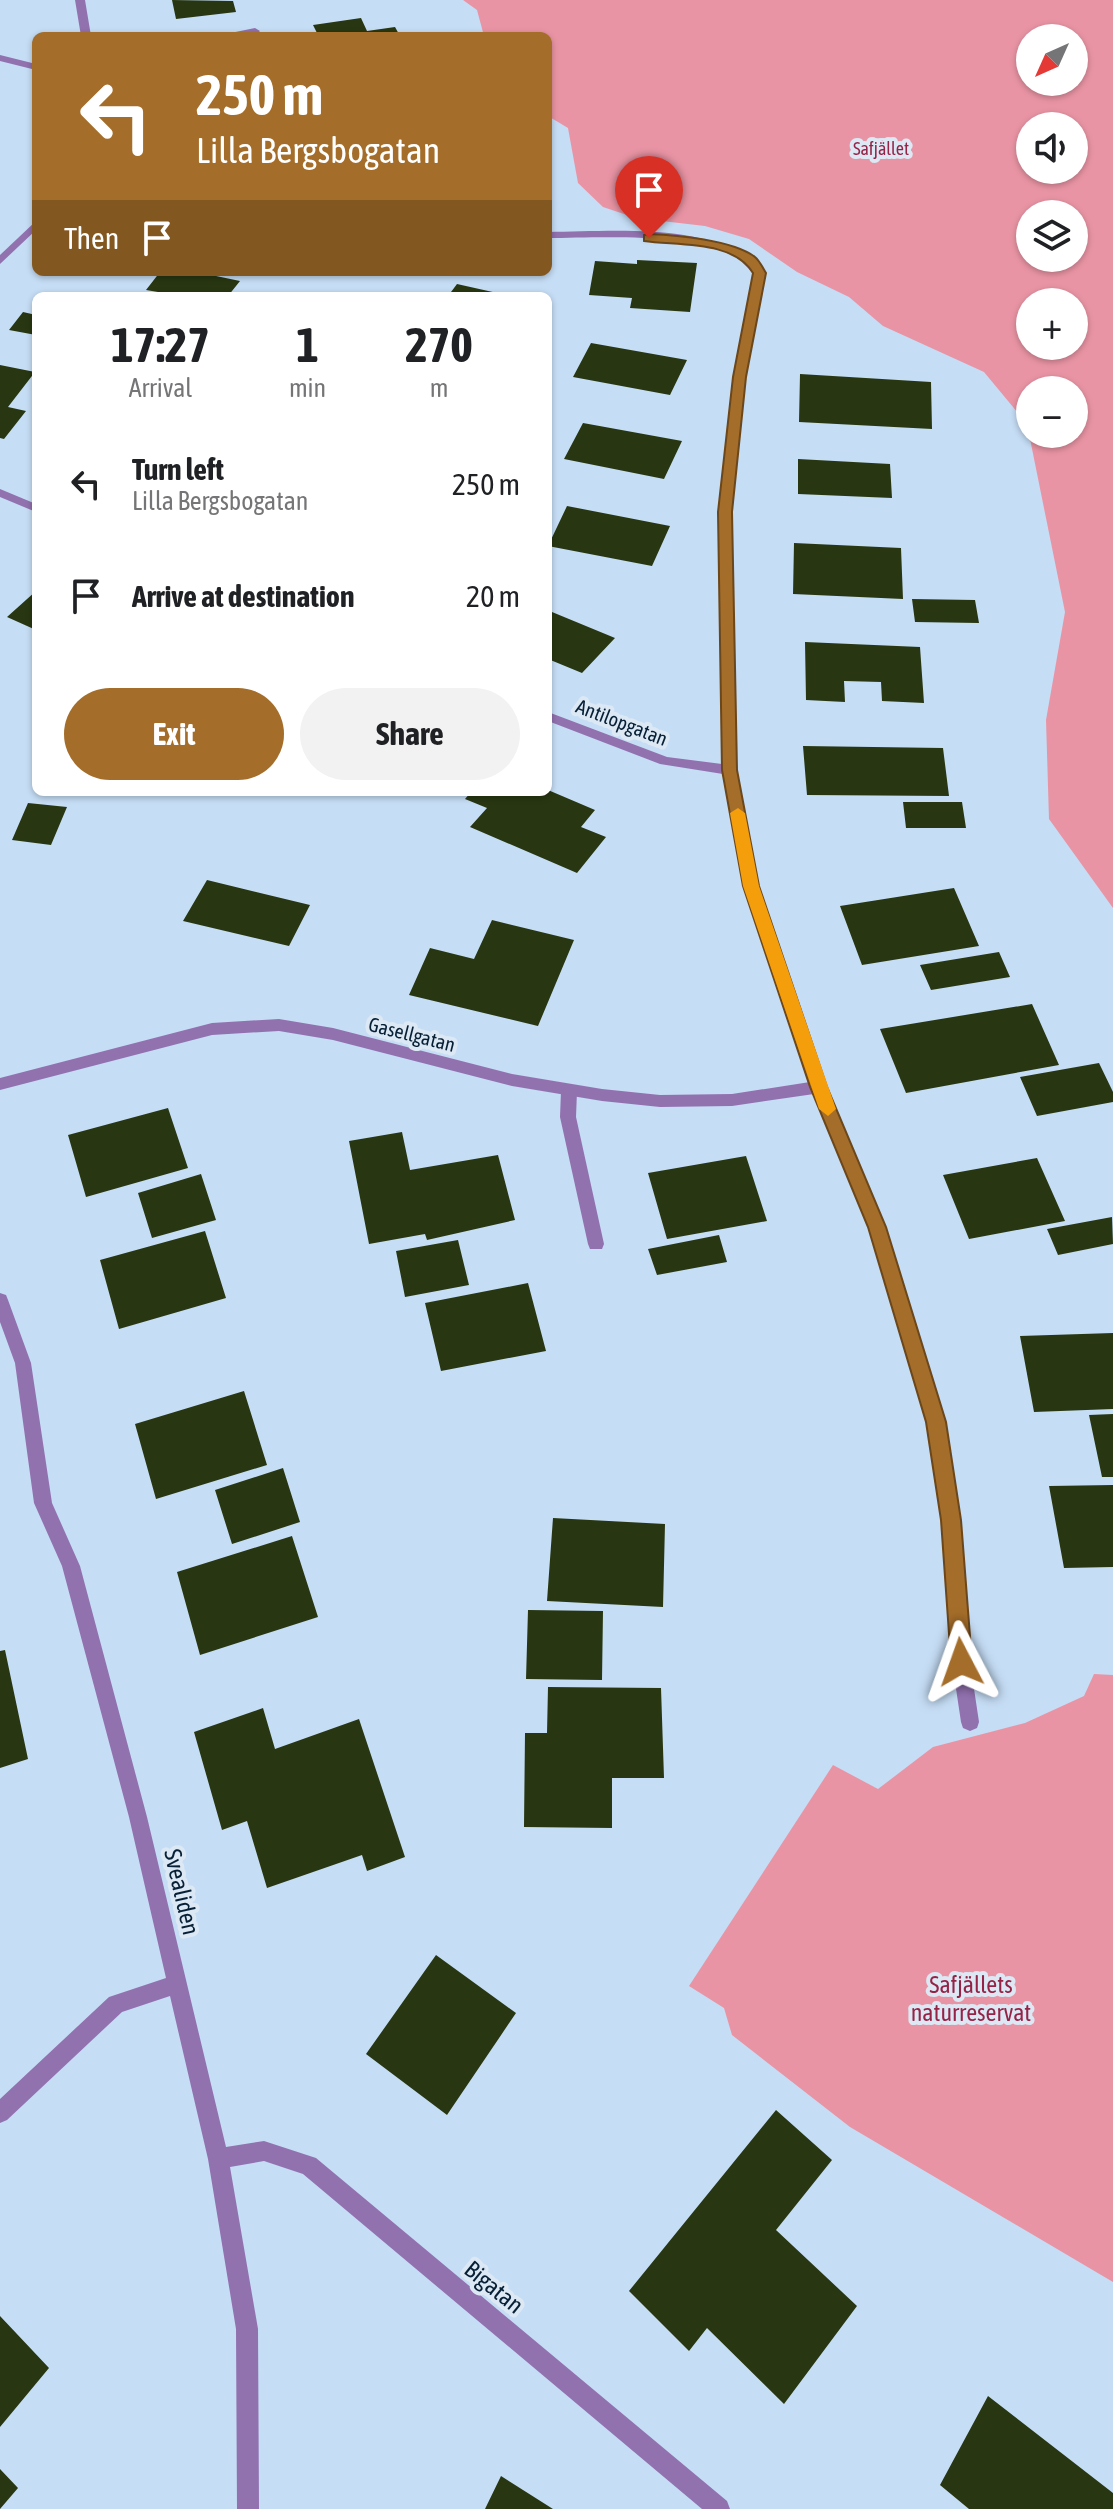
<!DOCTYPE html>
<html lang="en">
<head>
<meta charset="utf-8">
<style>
  body { margin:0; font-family:"Asap Condensed",sans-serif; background:#f2f2f2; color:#202124; height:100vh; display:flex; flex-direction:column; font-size:30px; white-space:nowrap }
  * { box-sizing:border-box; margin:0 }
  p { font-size:26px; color:#757577 }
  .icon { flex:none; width:44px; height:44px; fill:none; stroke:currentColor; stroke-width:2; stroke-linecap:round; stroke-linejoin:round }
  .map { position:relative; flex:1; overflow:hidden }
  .panel { position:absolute; left:32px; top:292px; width:520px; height:504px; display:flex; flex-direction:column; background:#fff; border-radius:12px; box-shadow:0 2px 6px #0004 }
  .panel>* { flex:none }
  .guide { position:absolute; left:32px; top:32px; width:520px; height:244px; border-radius:12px; box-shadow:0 2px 6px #0004; background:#a46d29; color:#fff; overflow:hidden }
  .needle { width:52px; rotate:225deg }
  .buttons { position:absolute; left:1016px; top:24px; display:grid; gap:16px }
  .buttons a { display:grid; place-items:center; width:72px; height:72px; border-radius:50%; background:#fff; box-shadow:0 2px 6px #0004; font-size:40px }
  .pin { position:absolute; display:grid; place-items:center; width:68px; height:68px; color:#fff; margin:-82px -34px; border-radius:50% 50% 50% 0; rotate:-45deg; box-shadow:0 0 8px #0007 }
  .pin .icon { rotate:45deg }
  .me { position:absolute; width:88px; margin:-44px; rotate:356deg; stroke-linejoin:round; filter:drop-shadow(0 0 6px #0008) }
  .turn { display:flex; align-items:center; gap:28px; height:168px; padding:0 32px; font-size:36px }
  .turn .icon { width:104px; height:104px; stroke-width:2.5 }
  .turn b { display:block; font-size:56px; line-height:68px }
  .then { display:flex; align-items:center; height:76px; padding:0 32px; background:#0003; gap:16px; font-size:30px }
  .eta { display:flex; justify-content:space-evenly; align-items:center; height:136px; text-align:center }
  .eta b { font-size:48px; font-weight:700; line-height:56px }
  .cta { display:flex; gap:16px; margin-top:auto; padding:16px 32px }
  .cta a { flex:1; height:92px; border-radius:48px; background:#a46d29; color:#fff; font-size:32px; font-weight:700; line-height:92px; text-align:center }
  .cta a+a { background:#f2f2f2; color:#202124 }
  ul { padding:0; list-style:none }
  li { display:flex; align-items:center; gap:24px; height:112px; padding:0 32px }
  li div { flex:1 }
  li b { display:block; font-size:30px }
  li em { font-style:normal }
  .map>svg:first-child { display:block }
  .green { fill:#e994a4; fill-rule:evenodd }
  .building { fill:#283711 }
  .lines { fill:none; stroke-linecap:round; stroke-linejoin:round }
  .service { fill:#9271af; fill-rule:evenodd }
  .minor { fill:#9271af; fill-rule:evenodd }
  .route { fill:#a46d29; stroke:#6b471b; stroke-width:2 }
  .slow { fill:#f59e0b }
  .labels { text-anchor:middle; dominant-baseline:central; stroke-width:8; stroke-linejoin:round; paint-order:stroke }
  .far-park-label { font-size:18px; fill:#952346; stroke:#dce8f4 }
  .street-label { font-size:20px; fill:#072036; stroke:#dce8f4 }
  .near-street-label { font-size:24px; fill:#072036; stroke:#dce8f4 }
  .near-park-label { font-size:24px; fill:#952346; stroke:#dce8f4 }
</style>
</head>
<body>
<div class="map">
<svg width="1113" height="2509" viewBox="0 0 1113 2509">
  <rect width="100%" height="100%" fill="#c5ddf5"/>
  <path class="green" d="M463,0H1113V908L1049,819L1046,720L1065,612L1027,424L984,372L883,326L849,297L797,272L749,239L705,226L636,218L603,207L578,183L568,128L548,116V36H484L477,10ZM1030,38H1074V82H1030ZM1030,126H1074V170H1030ZM1030,214H1074V258H1030ZM1030,302H1074V346H1030ZM1030,390H1074V434H1030Z
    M1094,1674L1113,1675V2282L850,2127L732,2035L724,2008L689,1986L833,1765L878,1789L933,1747L1025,1723L1084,1696Z"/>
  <path class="building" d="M172,0L233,1L236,12L176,19Z
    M361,18L367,31L395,27L400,36H311L317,33L313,25Z
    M637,260L697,263L690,312L630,308L632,298L589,295L595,261L637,264Z
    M160,272H197L240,281L228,296H155L158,292L146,290Z
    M457,284L506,295V296H448Z
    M23,312L36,315V335L9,330Z
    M591,343L687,360L670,395L573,377Z
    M0,365L35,372L8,407L26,411L4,439L0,438Z
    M800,374L931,382L932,429L799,422Z
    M583,423L682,441L664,479L564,459Z
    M798,459L890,464L892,498L798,494Z
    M567,506L670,526L652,566L548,546Z
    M794,543L901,548L903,599L793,594Z
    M36,591V630L7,617Z
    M912,599L975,600L979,623L915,622Z
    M552,612L615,638L582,673L548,659V616Z
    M805,642L920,647L924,703L882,701L881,682L844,681L845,702L806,700Z
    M803,746L943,748L949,796L807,795Z
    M548,790L595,810L581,827L606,837L577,873L470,827L487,808L465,799L471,792Z
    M903,802H962L966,828H906Z
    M28,803L67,807L51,845L12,840Z
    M207,880L310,905L289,946L183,921Z
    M954,888L979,946L862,965L840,906Z
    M492,920L574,940L538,1026L409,995L430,948L474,959Z
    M999,952L1010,977L931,990L920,965Z
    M1032,1004L1059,1065L906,1093L880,1029Z
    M1099,1063L1113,1092V1102L1037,1116L1020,1077Z
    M168,1108L188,1168L86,1197L68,1135Z
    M402,1132L410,1170L498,1155L515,1220L427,1240L425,1234L369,1244L349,1141Z
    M746,1156L767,1221L667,1239L648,1173Z
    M1037,1158L1065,1221L969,1239L943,1175Z
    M201,1174L216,1220L152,1238L138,1193Z
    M1112,1217L1113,1244L1058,1255L1047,1229Z
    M205,1231L226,1298L119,1329L100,1260Z
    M719,1235L727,1262L657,1275L648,1249Z
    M458,1240L469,1285L405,1297L396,1251Z
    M528,1283L546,1351L441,1371L425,1303Z
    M1113,1333V1409L1034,1412L1020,1336Z
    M244,1391L267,1465L156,1499L135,1424Z
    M1113,1414V1477H1102L1089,1415Z
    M283,1468L300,1522L232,1544L215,1490Z
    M1113,1485V1567L1064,1568L1049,1486Z
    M553,1518L665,1524L663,1607L547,1601Z
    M292,1536L318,1617L200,1655L177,1572Z
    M528,1610L603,1611L602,1680L526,1679Z
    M5,1650L28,1759L0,1768V1651Z
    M548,1687L661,1688L664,1778H612V1828L524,1827L525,1733H547Z
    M263,1708L275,1749L359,1719L405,1857L367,1871L362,1855L267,1888L247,1821L222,1830L194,1732Z
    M436,1955L516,2013L447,2115L366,2054Z
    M776,2110L832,2160L776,2230L857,2306L784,2404L707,2328L689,2351L629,2291Z
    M0,2316L49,2368L0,2427Z
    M988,2396L1113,2493V2509H969L940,2485Z
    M0,2469L18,2488L0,2509Z
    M501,2476L553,2509H485Z"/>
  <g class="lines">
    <path class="service" d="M255,28L260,31L258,33L216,36Z
      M569,1085L577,1091L576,1117L604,1244L602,1249H590L588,1244L560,1117L561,1091Z"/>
    <path class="minor" d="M75,0H85L91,36H81Z
      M0,55L36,64V70L0,61Z
      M36,221V230L0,264V255Z
      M548,232C612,232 719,220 764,273L745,377L731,512L736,770L758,886L827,1087L885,1227L944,1422L960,1520L970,1662L979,1722L977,1728L970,1731L963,1728L961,1722L952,1662L942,1520L928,1422L869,1227L814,1094L732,1106L660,1107L602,1101L512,1086L333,1040L279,1031L212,1035L0,1090V1078L212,1023L279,1019L333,1028L512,1074L602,1089L660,1095L732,1094L810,1082L744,886L723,774L660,764L548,721V712L667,757L722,764L719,512L733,377L753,274C749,269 745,264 740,260C698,231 599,238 548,238Z
      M0,489L36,504V512L0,497Z
      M0,1293L6,1295L8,1300L31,1363L52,1503L80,1566L147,1817L226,2147L264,2141L316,2158L727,2501L730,2509H702L303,2174L264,2161L230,2167L258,2329L259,2509H237L236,2329L208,2159L170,1996L122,2012L7,2120L0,2123V2099L109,1997L166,1978L129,1817L62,1566L34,1503L15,1363L0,1322Z"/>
  </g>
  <path class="route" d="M649,234C676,235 733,240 755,257C759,260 763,268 766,273L746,377L732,512L737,770L759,886L827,1087L886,1227L946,1422L961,1520L972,1662L969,1669L961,1672L954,1669L951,1662L941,1520L926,1422L868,1227L810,1087L743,886L722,770L718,512L733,377L753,273C733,240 678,246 644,241V235Z"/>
  <path class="slow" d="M738,808L745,813L759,886L836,1109L828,1116L819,1109L743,886L730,813Z"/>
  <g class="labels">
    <g class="far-park-label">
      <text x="881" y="148">Safjället</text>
    </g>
    <g class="street-label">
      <text transform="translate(622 722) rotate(21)">Antilopgatan</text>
      <text transform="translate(412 1034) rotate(14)">Gasellgatan</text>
    </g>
    <g class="near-street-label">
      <text transform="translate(182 1892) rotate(77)">Svealiden</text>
      <text transform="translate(494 2287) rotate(39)">Bigatan</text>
    </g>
    <g class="near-park-label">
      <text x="971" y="1984">Safjällets<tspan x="971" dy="28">naturreservat</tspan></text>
    </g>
  </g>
</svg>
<div class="buttons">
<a><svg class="needle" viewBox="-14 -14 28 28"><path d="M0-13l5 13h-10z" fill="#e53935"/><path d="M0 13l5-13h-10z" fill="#757577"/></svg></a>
<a><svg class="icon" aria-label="sound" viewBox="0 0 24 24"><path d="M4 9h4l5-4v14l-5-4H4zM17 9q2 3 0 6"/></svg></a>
<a><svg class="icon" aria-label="layers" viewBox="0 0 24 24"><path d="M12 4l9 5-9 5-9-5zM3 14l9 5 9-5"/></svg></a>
<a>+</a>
<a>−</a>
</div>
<div class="pin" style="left:649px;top:238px;background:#d93025"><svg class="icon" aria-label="arrive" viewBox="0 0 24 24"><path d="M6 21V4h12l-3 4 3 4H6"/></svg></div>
<svg class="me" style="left:961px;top:1662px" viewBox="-20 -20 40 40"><path d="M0-17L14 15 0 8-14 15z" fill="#a46d29" stroke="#fff" stroke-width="4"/></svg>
<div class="guide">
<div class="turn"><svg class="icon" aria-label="left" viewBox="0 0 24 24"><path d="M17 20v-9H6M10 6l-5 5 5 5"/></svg><div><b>250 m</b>Lilla Bergsbogatan</div></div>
<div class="then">Then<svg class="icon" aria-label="arrive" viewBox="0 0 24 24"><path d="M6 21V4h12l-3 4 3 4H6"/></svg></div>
</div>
<section class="panel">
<div class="eta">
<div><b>17:27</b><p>Arrival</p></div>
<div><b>1</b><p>min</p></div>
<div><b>270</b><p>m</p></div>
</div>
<ul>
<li><svg class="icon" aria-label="left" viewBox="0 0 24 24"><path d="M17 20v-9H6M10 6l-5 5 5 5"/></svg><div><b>Turn left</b><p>Lilla Bergsbogatan</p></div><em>250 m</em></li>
<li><svg class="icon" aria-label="arrive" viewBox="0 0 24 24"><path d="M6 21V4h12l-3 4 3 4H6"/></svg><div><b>Arrive at destination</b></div><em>20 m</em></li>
</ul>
<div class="cta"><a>Exit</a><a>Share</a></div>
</section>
</div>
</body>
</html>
